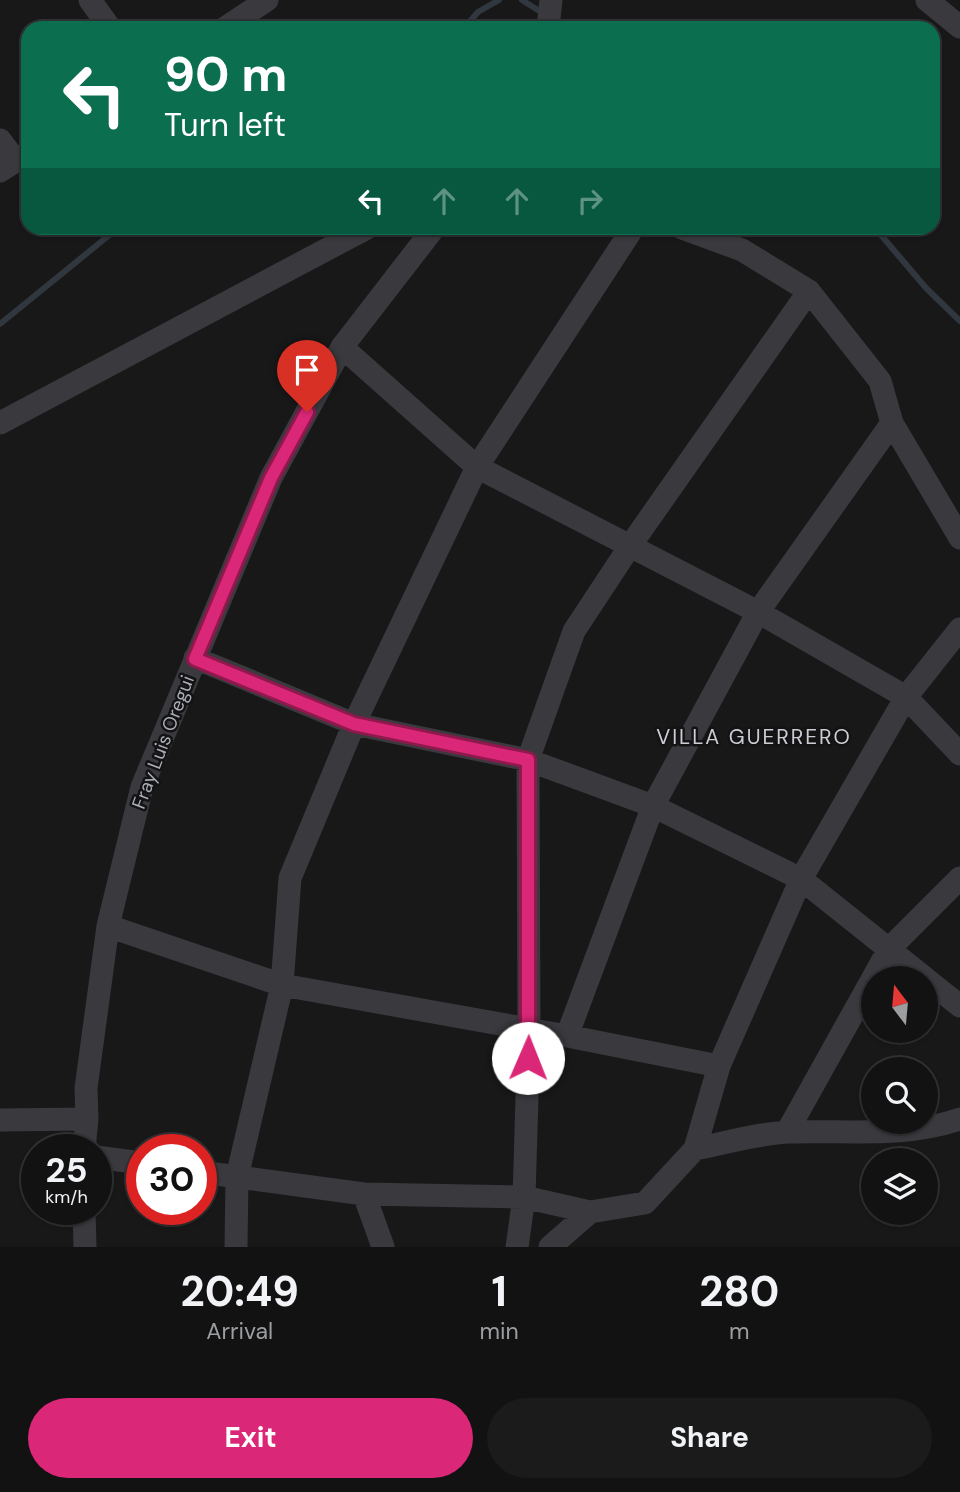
<!DOCTYPE html>
<html lang="en">
<head>
<meta charset="utf-8">
<style>
  body { margin:0; font-family:"DM Sans",sans-serif; background:#1b1b1c; color:#f1f3f6; height:100vh; display:flex; flex-direction:column; font-size:26px; white-space:nowrap }
  * { box-sizing:border-box; margin:0 }
  p { font-size:23px; color:#9c9ea0 }
  .icon { flex:none; width:38px; height:38px; fill:none; stroke:currentColor; stroke-width:2; stroke-linecap:round; stroke-linejoin:round }
  .map { position:relative; height:1247px; overflow:hidden }
  .side { display:flex; flex-direction:column; background:#121213; flex:1 }
  .side>* { flex:none }
  .banner { position:absolute; left:21px; top:21px; width:919px; height:214px; border-radius:21px; box-shadow:0 2px 5px #0004,0 0 0 2px #313233; background:#0b6e4f; color:#fff; overflow:hidden }
  .needle { width:46px; rotate:344deg }
  .controls { position:absolute; left:861px; top:966px; display:grid; gap:14px }
  .controls a { display:grid; place-items:center; width:77px; height:77px; border-radius:50%; background:#121213; box-shadow:0 2px 5px #0004,0 0 0 2px #313233; font-size:35px }
  .speed { position:absolute; left:21px; top:1134px; display:flex; gap:14px; font-size:35px; font-weight:700; text-align:center }
  .speed>* { display:grid; place-content:center; width:91px; height:91px; border-radius:50%; background:#121213; box-shadow:0 2px 5px #0004,0 0 0 2px #313233; line-height:1 }
  .speed small { font-size:18px; font-weight:400 }
  .speed .limit { border:10px solid #d22; background:#fff; color:#111 }
  .pin { position:absolute; display:grid; place-items:center; width:60px; height:60px; color:#fff; margin:-72px -30px; border-radius:50% 50% 50% 0; rotate:-45deg; box-shadow:0 0 7px #0007 }
  .pin .icon { rotate:45deg }
  .me { position:absolute; width:77px; margin:-38px; rotate:1deg; stroke-linejoin:round; filter:drop-shadow(0 0 5px #0008) }
  .turn { display:flex; align-items:center; gap:24px; height:147px; padding:0 28px; font-size:32px }
  .turn .icon { width:91px; height:91px; stroke-width:2.5 }
  .turn b { display:block; font-size:49px; line-height:60px }
  .lanes { display:flex; align-items:center; height:66px; padding:0 28px; background:#0003; justify-content:center; gap:35px; direction:ltr }
  .lanes .off { opacity:.35 }
  .eta { display:flex; justify-content:space-evenly; align-items:center; height:119px; text-align:center }
  .eta b { font-size:42px; font-weight:700; line-height:49px }
  .action { display:flex; gap:14px; margin-top:auto; padding:14px 28px }
  .action a { flex:1; height:80px; border-radius:42px; background:#db2777; color:#fff; font-size:28px; font-weight:700; line-height:80px; text-align:center }
  .action a+a { background:#1b1b1c; color:#f1f3f6 }
  .map>svg:first-child { display:block }
  .lines { fill:none; stroke-linecap:round; stroke-linejoin:round }
  .stream { stroke:#31373e; stroke-width:6 }
  .minor { stroke:#39393e; stroke-width:23 }
  .route-casing { stroke:#8e194d; stroke-width:18 }
  .route { stroke:#db2777; stroke-width:12 }
  .labels { text-anchor:middle; dominant-baseline:central; stroke-width:5; stroke-linejoin:round; paint-order:stroke }
  .street-label { font-size:19px; fill:#abaeb8; stroke:#131314 }
  .neighbourhood-label { font-size:21px; letter-spacing:2px; fill:#cccdd4; stroke:#131314 }
</style>
</head>
<body>
<div class="map">
<svg width="960" height="1247" viewBox="0 0 960 1247">
  <rect width="100%" height="100%" fill="#181819"/>
  <g class="lines">
    <path class="stream" d="M522,0L544,14
      M553,20L566,28
      M464,28L478,12L499,0
      M875,228L926,288L960,321
      M0,324L118,228"/>
    <path class="minor" d="M90,0L110,28
      M927,0L960,27
      M225,28L267,0
      M548,28L551,0
      M0,140L16,161
      M0,171L28,153
      M682,228L742,250L809,291L880,381L892,423L960,538
      M342,347L477,467L758,612L906,697L960,754
      M0,423L367,228
      M195,658L354,724L528,760L653,806L801,879L925,978
      M108,926L282,985L567,1036L719,1066
      M926,979L960,1006
      M567,1036L653,806L758,612L892,423
      M0,1120L87,1119
      M787,1132L889,949L960,878
      M695,1149C726,1143 759,1133 790,1132C847,1130 905,1138 960,1119
      M84,1150L87,1119L86,1088L108,926L142,787L271,478L342,347L434,228
      M96,1157L142,1163
      M201,1172L364,1194L524,1197L590,1212L645,1203L695,1149L719,1066L801,879L906,697L960,629
      M364,1194L383,1247
      M84,1209L85,1247
      M236,1247L237,1177L282,985L290,878L354,724L477,467L633,228
      M517,1247L524,1197L529,1030L528,760L574,631L630,546L809,291
      M550,1247L590,1212"/>
  </g>
  <g class="lines">
    <defs>
      <path id="route" d="M307,412L271,478L195,659L354,724L528,760V1058"/>
    </defs>
    <use href="#route" class="route-casing"/>
    <use href="#route" class="route"/>
  </g>
  <g class="labels">
    <g class="street-label">
      <text transform="translate(163 742) rotate(-69)">Fray Luis Oregui</text>
    </g>
    <g class="neighbourhood-label">
      <text x="754" y="737">VILLA GUERRERO</text>
    </g>
  </g>
</svg>
<div class="controls">
<a><svg class="needle" viewBox="-14 -14 28 28"><path d="M0-13l5 13h-10z" fill="#e53935"/><path d="M0 13l5-13h-10z" fill="#9c9ea0"/></svg></a>
<a><svg class="icon" aria-label="search" viewBox="0 0 24 24"><circle cx="10" cy="10" r="6"/><path d="M15 15l6 6"/></svg></a>
<a><svg class="icon" aria-label="layers" viewBox="0 0 24 24"><path d="M12 4l9 5-9 5-9-5zM3 14l9 5 9-5"/></svg></a>
</div>
<div class="speed"><div>25<small>km/h</small></div><div class="limit">30</div></div>
<div class="pin" style="left:307px;top:412px;background:#d93025"><svg class="icon" aria-label="arrive" viewBox="0 0 24 24"><path d="M6 21V4h12l-3 4 3 4H6"/></svg></div>
<svg class="me" style="left:528px;top:1058px" viewBox="-20 -20 40 40"><circle r="19" fill="#fff"/><path d="M0-13L10 11 0 6-10 11z" fill="#db2777"/></svg>
<div class="banner">
<div class="turn"><svg class="icon" aria-label="left" viewBox="0 0 24 24"><path d="M17 20v-9H6M10 6l-5 5 5 5"/></svg><div><b>90 m</b>Turn left</div></div>
<div class="lanes"><svg class="icon" aria-label="left" viewBox="0 0 24 24"><path d="M17 20v-9H6M10 6l-5 5 5 5"/></svg><svg class="icon off" aria-label="ahead" viewBox="0 0 24 24"><path d="M12 20V5M6 11l6-6 6 6"/></svg><svg class="icon off" aria-label="ahead" viewBox="0 0 24 24"><path d="M12 20V5M6 11l6-6 6 6"/></svg><svg class="icon off" aria-label="right" viewBox="0 0 24 24"><path d="M7 20v-9h11M14 6l5 5-5 5"/></svg></div>
</div>
</div>
<section class="side">
<div class="eta">
<div><b>20:49</b><p>Arrival</p></div>
<div><b>1</b><p>min</p></div>
<div><b>280</b><p>m</p></div>
</div>
<div class="action"><a>Exit</a><a>Share</a></div>
</section>
</body>
</html>
